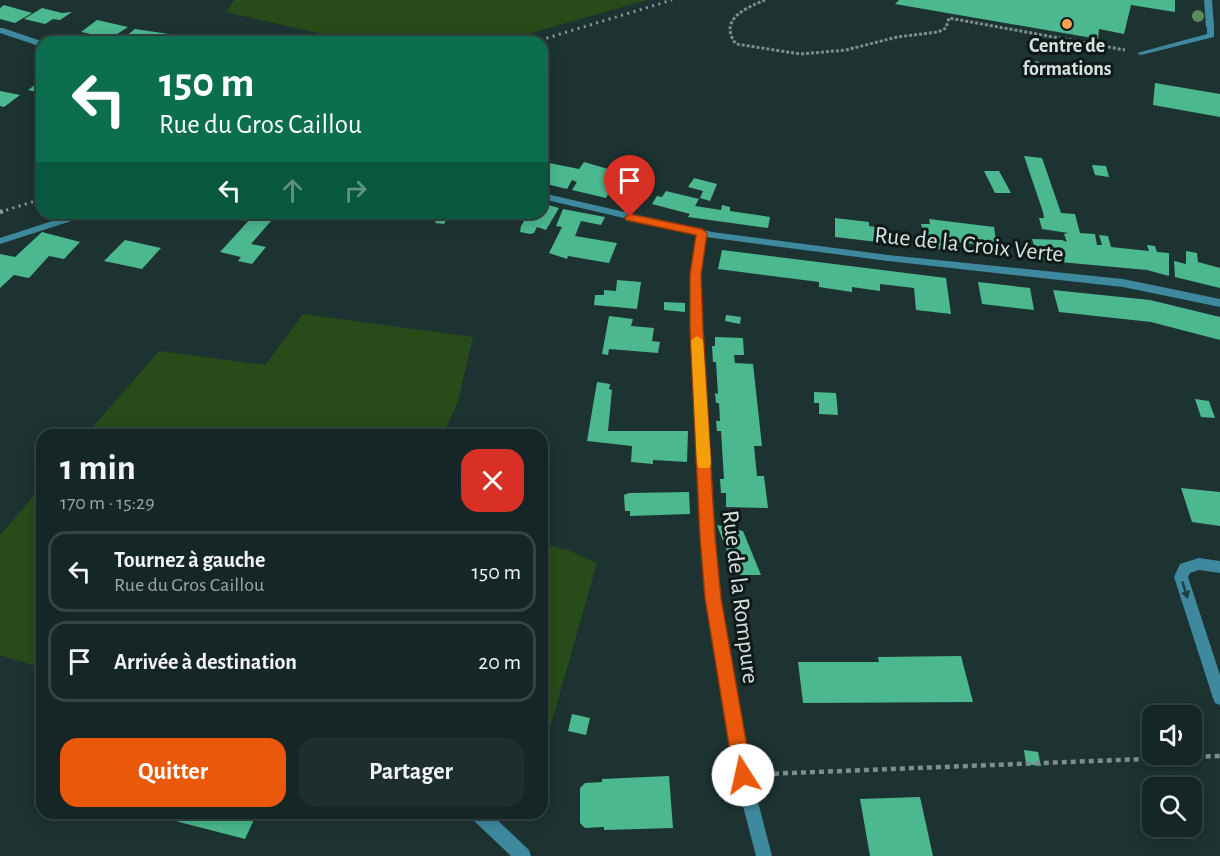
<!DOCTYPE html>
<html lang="fr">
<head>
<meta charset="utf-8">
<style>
  body { margin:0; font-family:"Alegreya Sans",sans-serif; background:#1e2e2e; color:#f1f3f6; height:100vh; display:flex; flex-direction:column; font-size:22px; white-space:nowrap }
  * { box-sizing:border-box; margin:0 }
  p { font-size:20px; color:#9da5a7 }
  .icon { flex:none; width:33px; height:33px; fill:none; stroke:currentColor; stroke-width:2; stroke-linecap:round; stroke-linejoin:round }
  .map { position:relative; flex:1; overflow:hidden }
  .sheet { position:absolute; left:36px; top:429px; width:512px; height:390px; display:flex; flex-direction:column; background:#152626; border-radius:18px; box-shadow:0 3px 15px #0003,0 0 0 2px #344343 }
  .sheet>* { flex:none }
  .guide { position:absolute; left:36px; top:36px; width:512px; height:183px; border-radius:18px; box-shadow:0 3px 15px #0003,0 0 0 2px #344343; background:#0b6e4f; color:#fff; overflow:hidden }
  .tools { position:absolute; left:1142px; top:705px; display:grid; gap:12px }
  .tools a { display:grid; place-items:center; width:60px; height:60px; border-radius:12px; background:#152626; box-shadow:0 3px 15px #0003,0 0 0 2px #344343; font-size:30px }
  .pin { position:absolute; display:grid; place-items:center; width:51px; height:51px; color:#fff; margin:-62px -26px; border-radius:50% 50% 50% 0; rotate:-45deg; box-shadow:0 0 6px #0007 }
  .pin .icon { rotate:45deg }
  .me { position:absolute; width:66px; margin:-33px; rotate:350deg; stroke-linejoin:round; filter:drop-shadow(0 0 4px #0008) }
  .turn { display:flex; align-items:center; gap:21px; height:126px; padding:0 24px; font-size:27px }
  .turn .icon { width:78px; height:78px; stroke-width:2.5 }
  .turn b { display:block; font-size:42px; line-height:51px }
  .lanes { display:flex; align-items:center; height:57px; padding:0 24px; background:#0003; justify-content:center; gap:30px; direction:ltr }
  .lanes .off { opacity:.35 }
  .round { display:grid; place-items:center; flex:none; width:63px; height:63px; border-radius:18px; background:#1e2e2e }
  .summary { display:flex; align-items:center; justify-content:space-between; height:102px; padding:0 24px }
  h1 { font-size:36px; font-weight:700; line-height:45px }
  .primary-button { display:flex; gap:12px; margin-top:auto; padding:12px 24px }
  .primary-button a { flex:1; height:69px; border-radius:18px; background:#ea580c; color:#fff; font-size:24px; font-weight:700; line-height:69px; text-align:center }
  .primary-button a+a { background:#1e2e2e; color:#f1f3f6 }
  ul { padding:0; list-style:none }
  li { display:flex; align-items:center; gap:18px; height:81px; margin:0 12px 9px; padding:0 12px; border:3px solid #344343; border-radius:18px }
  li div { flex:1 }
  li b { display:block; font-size:22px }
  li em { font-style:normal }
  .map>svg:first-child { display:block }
  .green { fill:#274c1a }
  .building { fill:#4cb88f }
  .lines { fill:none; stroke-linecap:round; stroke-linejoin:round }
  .path-far1 { stroke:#7c8e8d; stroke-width:3; stroke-dasharray:3 2; stroke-linecap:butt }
  .path { stroke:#7c8e8d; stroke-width:4.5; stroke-dasharray:5 4; stroke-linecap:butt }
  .pedestrian { fill:#3f899e; fill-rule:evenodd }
  .minor { fill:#3f899e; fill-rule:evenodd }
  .rail-far1 { stroke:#889998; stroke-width:3; stroke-dasharray:2 4.5; stroke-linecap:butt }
  .rail { stroke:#889998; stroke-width:4.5; stroke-dasharray:3 5; stroke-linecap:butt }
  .tree { fill:#5a8c57 }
  .oneway { fill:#204047 }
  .route { fill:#ea580c; stroke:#983908; stroke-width:1.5 }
  .slow { fill:#f59e0b }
  .poi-dot { fill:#fc9e52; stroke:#0f1918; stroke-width:2 }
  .labels { text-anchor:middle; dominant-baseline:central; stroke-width:6; stroke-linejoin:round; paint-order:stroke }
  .far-poi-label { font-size:20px; font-weight:bold; fill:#d5e2e1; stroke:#0f1918 }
  .street-label { font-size:24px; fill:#d5e2e1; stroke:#0f1918 }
</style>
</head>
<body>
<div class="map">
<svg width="1220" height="856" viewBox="0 0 1220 856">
  <rect width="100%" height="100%" fill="#1c3332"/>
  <path class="green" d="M234,0H647L500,42H356L226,12Z
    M303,314L473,337L458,401L443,435H86L159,351L265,365Z
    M42,486V668L0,655V535Z
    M542,544L568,550L597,563L542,756Z"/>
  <path class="building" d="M899,0H1175V12L1131,5L1124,34L1099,29L1098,39L895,4Z
    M4,5L32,13L15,23L0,19V8Z
    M42,8L62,13L72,12L60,20L53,19L45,24L24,19Z
    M97,20L128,27L111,38L81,32Z
    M135,29L169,34L160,42L121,40Z
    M1035,61L1048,64L1051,75L1038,74Z
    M42,80V93L28,90Z
    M1155,83L1220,94V117L1153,105Z
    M0,91L20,95L4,107L0,106Z
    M1024,156L1042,158L1061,213L1075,214L1080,233L1095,234L1097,245H1102L1099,235L1108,236L1111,247L1149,251L1147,245L1155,246L1157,252L1169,253V276L1147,270L1038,260L1032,239L1062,240L1067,242L1064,234L1068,233L1042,229L1039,218H1044L1043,212Z
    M584,162L615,171L605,185L612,187L606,198L572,190L577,182L572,180L567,189L542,183V164L547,165L549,163L579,169Z
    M1092,165L1106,166L1109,177L1095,175Z
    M984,171H999L1011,193H995Z
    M694,178L717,184L710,201L700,198L703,191L688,187Z
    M666,191L699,199L695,206L721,210L722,205L730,207V211L770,217L768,228L688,217L690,214L652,204L657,196L662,197Z
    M542,203L559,208L546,230L537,227L534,233L530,234L520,232L521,226L529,213H542Z
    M563,209L605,217L601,225L581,221L575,236L617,243L609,263L568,256L567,259L549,253L562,227L556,226Z
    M239,213H278L251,244L266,247L252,264L238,261L241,257L220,252L252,217Z
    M439,214L449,216L444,224L435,223Z
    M835,218L869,222V226L881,228L882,237L902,239L903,245L835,237Z
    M929,219L994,227L997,246L942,241L945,250L928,248L921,224H930Z
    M42,232L80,242L64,259L49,256L29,278L14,275L0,288V254L15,257Z
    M125,240L161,248L142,269L104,261Z
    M722,250L946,278L951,314L916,310L914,288L880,284V291L852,287V292L819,287V282L718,269Z
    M1186,251L1197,253L1198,262L1220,268V288L1175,277L1174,261L1186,264Z
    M617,280L641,282L637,309L594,305L595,295H604V290L616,291Z
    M978,282L1030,288L1034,310L982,304Z
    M1053,290L1150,300L1220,317V340L1151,322L1059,312Z
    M664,302L685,303V312L664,310Z
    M726,315L741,317L740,324L725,321Z
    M609,316L633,319L631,326L654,328L652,341L660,342L658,353L609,349L608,355L602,354Z
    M715,337L743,338L744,355H734L735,363L753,364L762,446H754L757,476H764L768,508L726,507V493H721L720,479H724L721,431H717L716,421H720L719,403H716L715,393L718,394L716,362H713L712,346H715Z
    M597,382L610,384L609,389L612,390L608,431H688L687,462L653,460V464L631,462L632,446L587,441Z
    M814,392L836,393L838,415L819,414V403H814Z
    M1195,399L1209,401L1215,418L1201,417Z
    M1181,488L1220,492V526L1192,522Z
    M689,492L690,514L630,516V511H625L624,495L629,493Z
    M717,525L743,531L761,575H736Z
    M961,656L973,702L803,703L798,662H879L878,657Z
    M572,714L590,718L586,735L568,731Z
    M1024,750L1038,752L1041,766L1026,764Z
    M669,776L673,828L604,830V827L585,828L580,823V788L585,783L602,782V779Z
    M920,797L933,856H870L860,799Z
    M164,813H257L245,839L179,822L163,815Z"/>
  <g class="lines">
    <path class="path-far1" d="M765,0C748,7 717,19 736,44L801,54L846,50L897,37L938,32L946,28L949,18L1125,50"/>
    <path class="path" d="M765,774L1220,756"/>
    <path class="pedestrian" d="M1204,0H1212L1214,27L1210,29L1206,27Z"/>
    <path class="minor" d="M1207,25L1214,27V37L1141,55L1137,53L1207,34Z
      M0,28H3L44,42H42V46H39L0,33Z
      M542,193L712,232L888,255L1123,279L1220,299V307L1123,287L888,261L706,237L701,275V328L720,598L751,775L772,856H756L735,775L706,598L691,328V275L697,235L542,199Z
      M77,213H92L90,215L0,244V238Z
      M1199,558L1220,561V573L1199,570L1190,573L1188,577L1220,675V705L1215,703L1213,698L1174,577L1180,564Z
      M470,813H490L529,850L531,856H511L472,819Z"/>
    <path class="rail-far1" d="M534,42L672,0
      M0,212L42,199"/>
    <path class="rail" d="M0,212L3,211"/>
  </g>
  <circle class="tree" cx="1198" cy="16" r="6"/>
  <defs><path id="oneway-solid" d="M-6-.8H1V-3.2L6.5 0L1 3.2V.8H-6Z" transform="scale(1.5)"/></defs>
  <use class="oneway" href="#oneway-solid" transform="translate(1185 590) rotate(72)"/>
  <path class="route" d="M630,214L702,229L707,233L701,275L703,328L715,537L721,598L752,775L750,782L743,784L737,782L734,775L705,598L700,537L690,328V275L696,235L626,220L625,217Z"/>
  <path class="slow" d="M697,336L703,340L711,464L709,468H699L697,464L691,340Z"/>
  <circle class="poi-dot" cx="1067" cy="24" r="6"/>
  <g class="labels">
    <g class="far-poi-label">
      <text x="1067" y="46">Centre de<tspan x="1067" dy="23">formations</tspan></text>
    </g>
    <g class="street-label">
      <text transform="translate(969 245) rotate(6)">Rue de la Croix Verte</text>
      <text transform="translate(740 597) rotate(83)">Rue de la Rompure</text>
    </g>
  </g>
</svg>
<div class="tools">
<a><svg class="icon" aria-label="sound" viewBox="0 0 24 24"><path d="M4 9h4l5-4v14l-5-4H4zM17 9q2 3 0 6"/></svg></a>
<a><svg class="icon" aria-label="search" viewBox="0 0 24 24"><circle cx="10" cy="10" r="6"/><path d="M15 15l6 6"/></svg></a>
</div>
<div class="pin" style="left:630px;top:217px;background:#d93025"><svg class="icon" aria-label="arrive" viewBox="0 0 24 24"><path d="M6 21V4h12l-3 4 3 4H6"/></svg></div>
<svg class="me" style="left:743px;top:775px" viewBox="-20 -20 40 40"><circle r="19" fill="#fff"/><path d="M0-13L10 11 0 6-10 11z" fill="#ea580c"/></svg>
<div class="guide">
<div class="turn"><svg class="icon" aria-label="left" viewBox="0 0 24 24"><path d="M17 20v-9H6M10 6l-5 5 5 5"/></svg><div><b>150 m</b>Rue du Gros Caillou</div></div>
<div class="lanes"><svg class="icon" aria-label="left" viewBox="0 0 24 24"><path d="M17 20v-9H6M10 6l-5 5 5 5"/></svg><svg class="icon off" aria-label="ahead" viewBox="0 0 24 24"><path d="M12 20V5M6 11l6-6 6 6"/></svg><svg class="icon off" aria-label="right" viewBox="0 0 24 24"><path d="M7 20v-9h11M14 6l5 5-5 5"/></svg></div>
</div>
<section class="sheet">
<div class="summary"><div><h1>1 min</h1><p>170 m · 15:29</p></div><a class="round" style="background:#d93025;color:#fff"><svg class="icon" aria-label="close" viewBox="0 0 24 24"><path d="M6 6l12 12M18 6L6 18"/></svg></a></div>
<ul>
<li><svg class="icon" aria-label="left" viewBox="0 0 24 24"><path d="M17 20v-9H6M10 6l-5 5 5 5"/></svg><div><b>Tournez à gauche</b><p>Rue du Gros Caillou</p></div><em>150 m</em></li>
<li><svg class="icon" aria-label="arrive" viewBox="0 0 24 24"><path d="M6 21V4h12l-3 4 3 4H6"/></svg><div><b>Arrivée à destination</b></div><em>20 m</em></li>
</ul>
<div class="primary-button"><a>Quitter</a><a>Partager</a></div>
</section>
</div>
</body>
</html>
